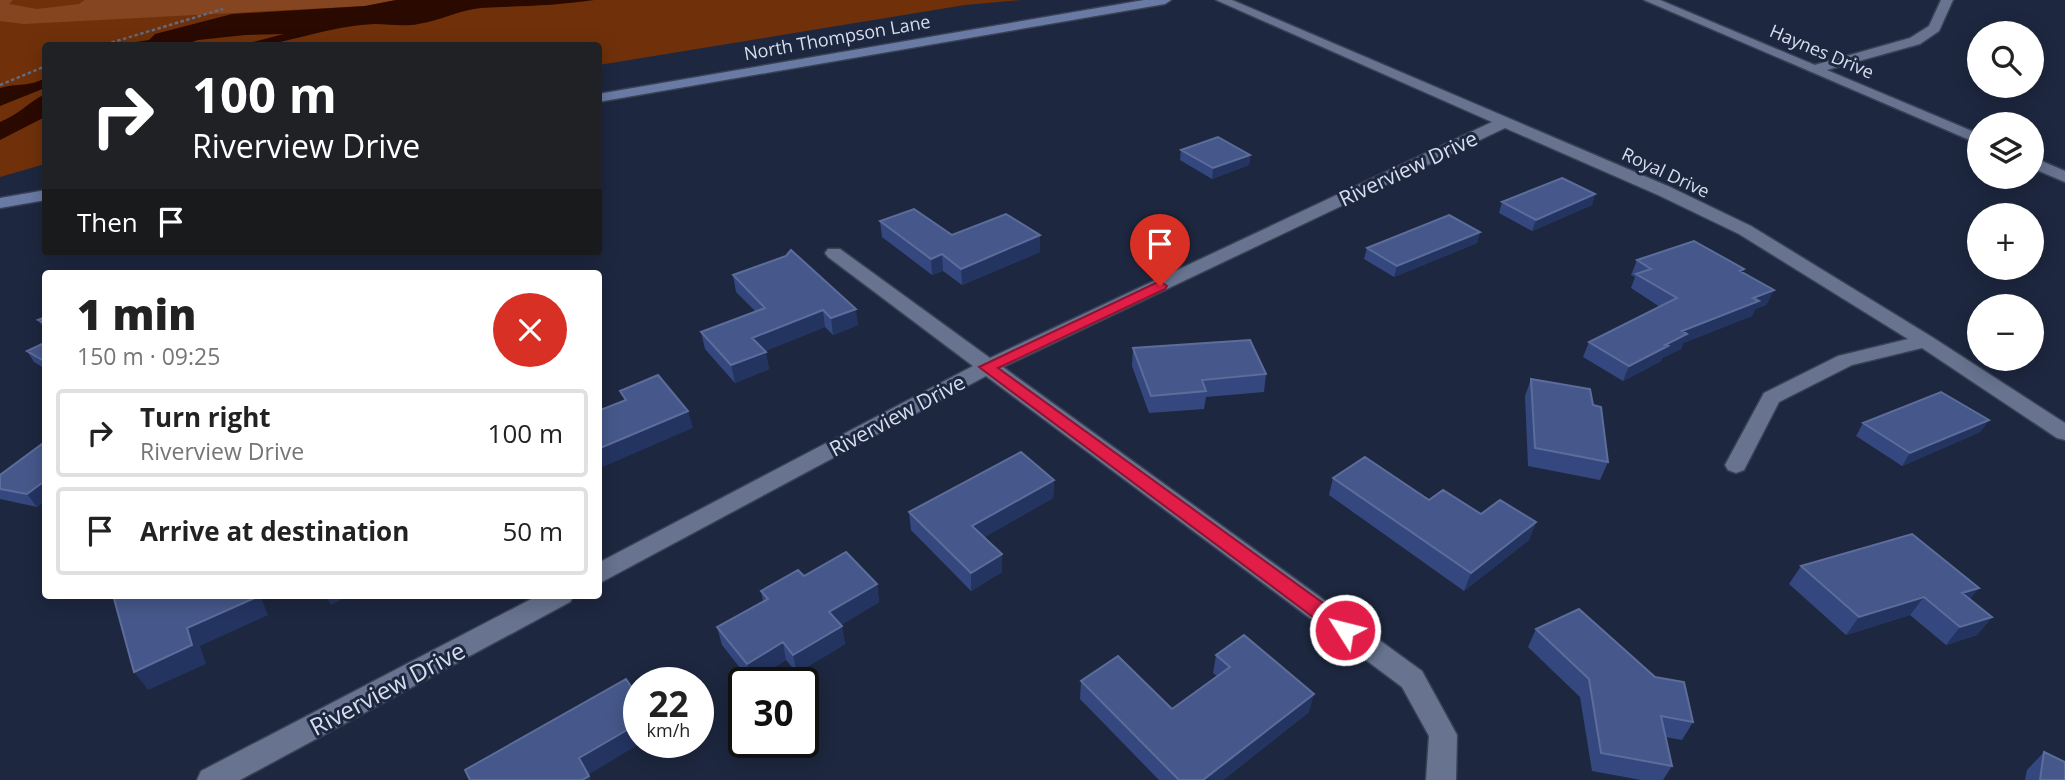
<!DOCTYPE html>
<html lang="en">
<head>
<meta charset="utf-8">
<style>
  body { margin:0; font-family:"Open Sans",sans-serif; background:#f2f2f2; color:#222; height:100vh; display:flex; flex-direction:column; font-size:26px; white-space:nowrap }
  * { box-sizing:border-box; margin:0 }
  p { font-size:23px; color:#767676 }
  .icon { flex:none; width:38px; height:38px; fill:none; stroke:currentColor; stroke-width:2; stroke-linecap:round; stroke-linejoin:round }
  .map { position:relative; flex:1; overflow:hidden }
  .details { position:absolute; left:42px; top:270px; width:560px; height:329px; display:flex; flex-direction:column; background:#fff; border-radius:7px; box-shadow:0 4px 18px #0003 }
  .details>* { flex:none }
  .guide { position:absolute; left:42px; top:42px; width:560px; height:214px; border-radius:7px; box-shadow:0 4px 18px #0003; background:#202124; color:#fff; overflow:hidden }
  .buttons { position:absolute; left:1967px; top:21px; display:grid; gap:14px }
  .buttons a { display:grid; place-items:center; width:77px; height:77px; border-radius:50%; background:#fff; box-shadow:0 4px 18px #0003; font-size:35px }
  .speed { position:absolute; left:623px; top:667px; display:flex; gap:14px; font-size:35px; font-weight:700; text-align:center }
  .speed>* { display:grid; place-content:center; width:91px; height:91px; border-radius:50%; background:#fff; box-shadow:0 4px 18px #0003; line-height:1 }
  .speed small { font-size:18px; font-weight:400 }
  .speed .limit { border:4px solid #111; border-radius:10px; background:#fff; color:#111 }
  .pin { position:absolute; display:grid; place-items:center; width:60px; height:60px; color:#fff; margin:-72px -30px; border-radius:50% 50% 50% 0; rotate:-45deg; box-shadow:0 0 7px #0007 }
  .pin .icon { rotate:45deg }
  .me { position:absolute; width:77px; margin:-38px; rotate:306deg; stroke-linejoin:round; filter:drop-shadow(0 0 5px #0008) }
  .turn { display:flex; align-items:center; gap:24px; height:147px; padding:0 35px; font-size:32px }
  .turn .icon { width:91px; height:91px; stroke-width:2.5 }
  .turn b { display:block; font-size:49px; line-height:60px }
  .then { display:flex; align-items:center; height:66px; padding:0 35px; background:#0003; gap:14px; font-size:26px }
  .round { display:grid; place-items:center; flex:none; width:74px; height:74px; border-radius:37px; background:#f2f2f2 }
  .headline { display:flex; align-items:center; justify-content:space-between; height:119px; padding:0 35px }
  h1 { font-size:42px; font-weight:800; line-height:52px }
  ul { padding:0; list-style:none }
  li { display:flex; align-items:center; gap:21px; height:88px; margin:0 14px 10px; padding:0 21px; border:4px solid #e0e0e0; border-radius:7px }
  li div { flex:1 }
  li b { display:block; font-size:26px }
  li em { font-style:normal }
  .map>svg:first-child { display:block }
  .green { fill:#70310a }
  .forest { fill:#864521 }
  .water { fill:#2a0900 }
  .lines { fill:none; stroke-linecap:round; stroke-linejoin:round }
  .minor-casing { stroke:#394155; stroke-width:3 }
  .tertiary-casing { stroke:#394155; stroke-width:3 }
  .secondary-casing { stroke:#394155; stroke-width:3 }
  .path { stroke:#616a80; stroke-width:2.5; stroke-dasharray:3.5 2.5; stroke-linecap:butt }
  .minor { fill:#67738f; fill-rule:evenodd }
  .tertiary { fill:#67738f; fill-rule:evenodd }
  .secondary { fill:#697aa4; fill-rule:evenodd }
  .wall { fill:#34487f }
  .shaded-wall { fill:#243461 }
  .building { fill:#46588b; stroke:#5c6d9b; stroke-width:2 }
  .route { fill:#e11d48; stroke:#92132f; stroke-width:2 }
  .labels { text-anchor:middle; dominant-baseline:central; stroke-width:6; stroke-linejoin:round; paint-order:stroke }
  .far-street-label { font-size:18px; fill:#d6deee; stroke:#1d273f }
  .street-label { font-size:21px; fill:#d6deee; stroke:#1d273f }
  .near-street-label { font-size:24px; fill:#d6deee; stroke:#1d273f }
</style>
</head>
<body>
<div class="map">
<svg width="2065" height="780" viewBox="0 0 2065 780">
  <rect width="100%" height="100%" fill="#1d273f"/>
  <path class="green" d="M0,0H1021L965,5L599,65L598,46H46L45,164L0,177Z"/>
  <path class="forest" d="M0,0H13L9,4L37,9L79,4L85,0H395L365,6L24,24L0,21Z"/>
  <path class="water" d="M396,0H594C556,6 519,6 481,8C458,10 440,21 418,24C404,27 390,24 375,24C344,25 310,35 280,42L284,45H241L284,34L245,35L198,40L183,45H116L149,40L155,34L232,14L365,6Z
    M45,78V88L0,106V88C17,83 30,87 45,78Z
    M45,94V117L0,140V122C18,115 29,102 45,94Z"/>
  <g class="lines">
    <defs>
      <path id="minor" d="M1216,0H1232L1670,187L1751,226L1932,337L2065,423V440L2057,438L1922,348L1852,365L1779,402L1744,470L1736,473L1728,470L1725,465L1764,393L1838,356L1908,339L1739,234L1658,195L1505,128L1003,367L1422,671L1457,735L1456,780H1426L1429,736L1402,687L986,376L598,584V563L973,366L828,257L825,253L828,249H840L990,358L1492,122Z
        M1941,0H1953L1939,31L1920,44L1816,73L1809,69L1811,66L1910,38L1929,26Z
        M539,595H574L570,602L240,780H197L201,771Z"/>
      <path id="tertiary" d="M1644,0H1660L1979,134V144Z
        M2032,157L2065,171V182L2032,168Z"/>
      <path id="secondary" d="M1144,0H1171L1165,4L598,102V94Z
        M46,190V200L0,208V198Z"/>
    </defs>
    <use href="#minor" class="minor-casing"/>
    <use href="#tertiary" class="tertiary-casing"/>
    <use href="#secondary" class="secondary-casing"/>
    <path class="path" d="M100,46L223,9
      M0,85L46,66"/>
    <use href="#minor" class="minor"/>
    <use href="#tertiary" class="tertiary"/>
    <use href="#secondary" class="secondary"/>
  </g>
  <path class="wall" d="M1181,150L1250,155L1249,165L1212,179L1180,160Z
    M1595,194L1592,205L1532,231L1499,213L1502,202Z
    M880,221L952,235L1040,252L962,285L943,271L932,275L882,237Z
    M1480,232L1477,243L1394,277L1364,259L1367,248Z
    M786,256L858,325L833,335L825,327L765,351L769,369L735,383L705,349L701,332L756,312L736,292L733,275Z
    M1637,260L1743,273L1774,290L1766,305L1755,309L1752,316L1683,343L1681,349L1662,358L1661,361L1623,381L1583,357L1589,342L1660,307L1631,288L1635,277L1631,275Z
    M46,317V331L38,320Z
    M46,342V369L34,362L27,351Z
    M1133,348L1266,374L1264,392L1206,397L1204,409L1149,413L1132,366Z
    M1531,379L1593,405L1608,462L1600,480L1528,466L1525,396Z
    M1989,420L1980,432L1902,466L1856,436L1863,423Z
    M46,441V500L37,507L0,499V475Z
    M1333,478L1429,500L1481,514L1536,522L1529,540L1464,591L1329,495Z
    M1054,480L1053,498L984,537L1002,554V572L971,591L911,530L909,512Z
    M1801,566L1970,599L1992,617L1977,635L1946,645L1910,615L1846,635L1789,584Z
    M804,576L877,584L879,602L841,625L845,644L797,673L786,660L751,682L722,645L717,627L763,601L761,591Z
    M1536,629L1693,722L1682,740L1665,737L1672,766L1663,780H1641L1592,771L1580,697L1528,647Z
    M1216,655L1309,712L1223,780H1159L1080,699L1081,681L1172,709L1217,676L1213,673Z
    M2044,752L2065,780H2025L2027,770Z"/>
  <path class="shaded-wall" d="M1250,155L1249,165L1212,179L1213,168Z
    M1595,194L1592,205L1532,231L1536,220Z
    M1480,232L1477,243L1394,277L1397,266Z
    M1040,235V252L962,285L961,269Z
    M942,254L943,271L932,275L931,259Z
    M1774,290L1766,305L1755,309L1752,316L1683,343L1681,349L1662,358L1661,361L1623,381L1629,366L1682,331L1753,298Z
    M856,309L858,325L833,335L831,318Z
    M823,310L825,327L756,355L752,338Z
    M766,352L769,369L735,383L731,365Z
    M688,411L693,428L598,469V449Z
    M1989,420L1980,432L1902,466L1910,453Z
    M46,480V500L37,507L27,494Z
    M1054,480L1053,498L973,544L972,526Z
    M1536,522L1529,540L1464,591L1471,573Z
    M1002,554V572L971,591V573Z
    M877,584L879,602L833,630L829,612Z
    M1979,588L1965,606L1962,593Z
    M256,595H260L268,615L200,646L206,664L148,690L134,672L187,628Z
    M325,595H350L331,605Z
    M1924,597L1910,615L1846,635L1859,617Z
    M1992,617L1977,635L1946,645L1960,627Z
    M842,626L845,644L797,673L793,655Z
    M783,642L786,660L751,682L747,664Z
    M1314,694L1309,712L1223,780H1203Z
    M639,723V742H643L586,776L579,758Z
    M589,776L591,780H582Z"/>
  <path class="building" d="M1218,137L1250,155L1213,168L1181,150Z
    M1562,178L1595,194L1536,220L1502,202Z
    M914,209L952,235L1006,214L1040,235L961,269L942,254L931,259L880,221Z
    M1449,215L1480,232L1397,266L1367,248Z
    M1694,241L1744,269L1740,271L1774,290L1753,298L1759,301L1682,331L1687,334L1665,345L1668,346L1629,366L1589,342L1677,298L1636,274L1651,269L1637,260Z
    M791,250L856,309L831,318L823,310L752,338L766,352L731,365L701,332L765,308L733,275L786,256Z
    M46,317V324L38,320Z
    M1250,340L1266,374L1202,380L1206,391L1151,396L1133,348Z
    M46,342V362L27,351Z
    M658,375L688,411L598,449V411L626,400L620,391Z
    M1531,379L1590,389L1593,405L1601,407L1608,462L1535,448Z
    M1941,392L1989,420L1910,453L1863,423Z
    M46,441V480L27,494L0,489V475Z
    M1021,452L1054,480L972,526L1002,554L971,573L909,512Z
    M1365,457L1429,500L1443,490L1481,514L1500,500L1536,522L1471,573L1333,478Z
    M1912,534L1979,588L1962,593L1992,617L1960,627L1924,597L1859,617L1801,566Z
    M846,552L877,584L829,612L842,626L793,655L783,642L747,664L717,627L768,599L761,591L798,570L804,576Z
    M113,595H256L257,597L187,628L192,645L134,672Z
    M1579,609L1655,677L1684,682L1693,722L1661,716L1672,766L1601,753L1589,679L1536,629Z
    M1244,635L1314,694L1203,780H1179L1081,681L1118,656L1172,709L1230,667L1216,655Z
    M626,679L639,698V723L579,758L589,776L582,780H470L465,770Z
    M2044,752L2065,762V780H2040Z"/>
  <path class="route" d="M1160,281L1167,286L1165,289L998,368L1352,624L1355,630L1352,635L1345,638L1337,635L979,367Z"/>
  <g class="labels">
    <g class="far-street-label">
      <text transform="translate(837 37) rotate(-10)">North Thompson Lane</text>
      <text transform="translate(1822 51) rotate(23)">Haynes Drive</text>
      <text transform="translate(1666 172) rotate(25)">Royal Drive</text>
    </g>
    <g class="street-label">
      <text transform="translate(1408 168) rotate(-25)">Riverview Drive</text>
      <text transform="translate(897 415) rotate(-28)">Riverview Drive</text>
    </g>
    <g class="near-street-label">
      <text transform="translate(387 688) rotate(-28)">Riverview Drive</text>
    </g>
  </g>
</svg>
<div class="buttons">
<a><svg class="icon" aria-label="search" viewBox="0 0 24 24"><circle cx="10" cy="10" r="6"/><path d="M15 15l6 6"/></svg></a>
<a><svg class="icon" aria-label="layers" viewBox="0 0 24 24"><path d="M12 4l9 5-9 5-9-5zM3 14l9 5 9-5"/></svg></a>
<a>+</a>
<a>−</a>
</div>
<div class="speed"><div>22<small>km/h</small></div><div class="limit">30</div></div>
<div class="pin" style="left:1160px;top:286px;background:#d93025"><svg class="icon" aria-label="arrive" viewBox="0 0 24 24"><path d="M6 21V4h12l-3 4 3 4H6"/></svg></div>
<svg class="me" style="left:1345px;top:630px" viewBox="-20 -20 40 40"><circle r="17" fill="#e11d48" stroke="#fff" stroke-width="3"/><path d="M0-11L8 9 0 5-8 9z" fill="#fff"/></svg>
<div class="guide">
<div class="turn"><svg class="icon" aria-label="right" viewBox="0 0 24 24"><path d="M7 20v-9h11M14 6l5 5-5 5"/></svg><div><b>100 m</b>Riverview Drive</div></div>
<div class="then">Then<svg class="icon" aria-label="arrive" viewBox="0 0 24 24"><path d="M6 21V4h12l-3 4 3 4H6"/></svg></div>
</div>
<section class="details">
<div class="headline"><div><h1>1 min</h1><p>150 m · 09:25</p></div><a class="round" style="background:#d93025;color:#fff"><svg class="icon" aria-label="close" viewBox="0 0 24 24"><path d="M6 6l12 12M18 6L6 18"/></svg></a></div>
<ul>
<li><svg class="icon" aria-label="right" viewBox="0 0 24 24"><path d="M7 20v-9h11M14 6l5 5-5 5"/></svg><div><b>Turn right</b><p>Riverview Drive</p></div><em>100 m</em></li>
<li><svg class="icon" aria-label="arrive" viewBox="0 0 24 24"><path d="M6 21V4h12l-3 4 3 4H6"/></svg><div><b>Arrive at destination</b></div><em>50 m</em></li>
</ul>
</section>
</div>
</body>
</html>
